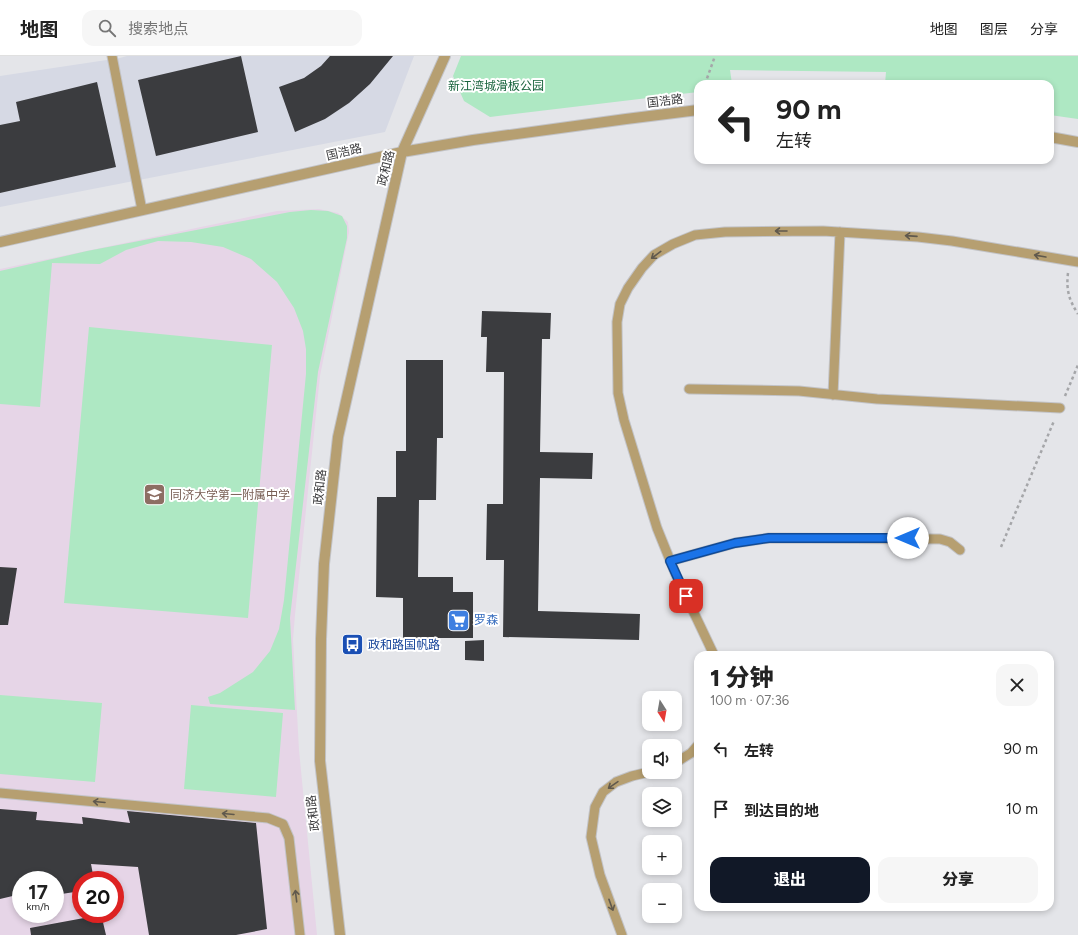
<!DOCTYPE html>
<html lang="zh">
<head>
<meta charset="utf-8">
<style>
  body { margin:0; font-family:Figtree,"Noto Sans SC",sans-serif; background:#f6f6f6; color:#222; height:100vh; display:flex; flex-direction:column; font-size:15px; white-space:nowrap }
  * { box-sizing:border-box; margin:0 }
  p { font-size:13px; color:#767676 }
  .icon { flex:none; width:22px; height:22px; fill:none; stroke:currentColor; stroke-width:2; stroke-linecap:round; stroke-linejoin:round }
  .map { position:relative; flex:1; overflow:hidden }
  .drawer { position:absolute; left:694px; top:595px; width:360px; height:260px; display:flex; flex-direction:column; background:#fff; border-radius:12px; box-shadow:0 2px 6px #0003 }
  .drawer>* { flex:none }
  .guide { position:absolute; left:694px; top:24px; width:360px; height:84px; border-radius:12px; box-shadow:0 2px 6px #0003; background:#fff; color:#222; overflow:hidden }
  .needle { width:26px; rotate:169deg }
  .tools { position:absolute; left:642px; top:635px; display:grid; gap:8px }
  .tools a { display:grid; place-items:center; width:40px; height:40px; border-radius:8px; background:#fff; box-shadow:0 2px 6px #0003; font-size:20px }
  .speed { position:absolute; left:12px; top:815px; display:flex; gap:8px; font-size:20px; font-weight:700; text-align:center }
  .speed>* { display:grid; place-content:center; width:52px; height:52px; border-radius:50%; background:#fff; box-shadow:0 2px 6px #0003; line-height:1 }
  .speed small { font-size:10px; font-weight:400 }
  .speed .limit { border:6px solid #d22; background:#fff; color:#111 }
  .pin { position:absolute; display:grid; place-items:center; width:34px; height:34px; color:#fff; margin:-17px; border-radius:8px; box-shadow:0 2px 6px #0006 }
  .me { position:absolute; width:44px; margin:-22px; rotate:270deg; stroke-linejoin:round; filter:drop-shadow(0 0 3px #0008) }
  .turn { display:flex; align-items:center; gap:14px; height:84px; padding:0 16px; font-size:18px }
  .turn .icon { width:52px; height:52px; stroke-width:2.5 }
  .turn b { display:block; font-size:28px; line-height:34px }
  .round { display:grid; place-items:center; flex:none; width:42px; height:42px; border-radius:12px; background:#f6f6f6 }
  .headline { display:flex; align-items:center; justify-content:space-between; height:68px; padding:0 16px }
  h1 { font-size:24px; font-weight:800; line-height:30px }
  .cta { display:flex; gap:8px; margin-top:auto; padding:8px 16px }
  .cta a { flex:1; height:46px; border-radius:12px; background:#111827; color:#fff; font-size:16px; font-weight:800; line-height:46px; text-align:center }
  .cta a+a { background:#f6f6f6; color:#222 }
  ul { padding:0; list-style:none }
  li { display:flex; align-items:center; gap:12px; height:60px; padding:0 16px }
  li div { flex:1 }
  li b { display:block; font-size:15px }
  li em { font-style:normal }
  header { display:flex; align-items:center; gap:24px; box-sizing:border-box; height:56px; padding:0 20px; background:#fff; border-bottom:1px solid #e0e0e0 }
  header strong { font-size:19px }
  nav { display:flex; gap:22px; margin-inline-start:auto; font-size:14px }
  .search { width:280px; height:36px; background:#f6f6f6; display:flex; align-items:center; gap:10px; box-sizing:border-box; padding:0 14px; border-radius:12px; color:#767676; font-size:15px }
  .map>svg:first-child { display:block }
  .built { fill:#d6d9e4 }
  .education { fill:#e6d5e7; fill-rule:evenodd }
  .green { fill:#aee8c3 }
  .building { fill:#3b3c3f }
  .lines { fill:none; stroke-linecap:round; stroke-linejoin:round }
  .lane-casing { stroke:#c2c3c7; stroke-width:11 }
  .street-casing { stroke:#c2c3c7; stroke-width:12 }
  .path { stroke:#a5a6a9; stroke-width:2.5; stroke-dasharray:3 3; stroke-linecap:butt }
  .lane { stroke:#b69f71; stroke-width:9 }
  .street { stroke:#b69f71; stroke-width:10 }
  .oneway { stroke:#60594d }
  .route-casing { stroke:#114b97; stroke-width:10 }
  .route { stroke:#1a73e8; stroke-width:7 }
  .labels { text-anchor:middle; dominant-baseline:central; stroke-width:4; stroke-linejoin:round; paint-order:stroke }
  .park-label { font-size:12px; fill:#1a643e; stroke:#fff }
  .street-label { font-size:12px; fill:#3b3b3d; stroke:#fff }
  .education-label { font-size:12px; fill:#785e54; stroke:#fff; text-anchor:start }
  .shop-label { font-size:12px; fill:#366cbe; stroke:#fff; text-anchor:start }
  .transit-label { font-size:12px; fill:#164399; stroke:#fff; text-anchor:start }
</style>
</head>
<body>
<header>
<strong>地图</strong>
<div class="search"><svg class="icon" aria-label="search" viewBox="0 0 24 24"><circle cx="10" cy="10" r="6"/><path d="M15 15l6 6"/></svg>搜索地点</div>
<nav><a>地图</a><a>图层</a><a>分享</a></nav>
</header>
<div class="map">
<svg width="1078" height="879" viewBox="0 0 1078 879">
  <rect width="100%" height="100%" fill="#e4e5e9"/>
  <path class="built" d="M127,0H414L385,76L0,151V20L120,2Z"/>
  <path class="education" d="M319,153L338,157L348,166L349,176L320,320L295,559L293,583L299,694L317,879H0V213L277,155ZM21,824H55V858H21ZM81,824H115V858H81Z"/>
  <path class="green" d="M461,0H1078V63L1050,59V28H885L886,16L730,14L732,28H698V36L490,61L464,45L453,20Z
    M311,154L328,155L342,160L347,170V182L318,316L290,562L295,654L210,648L208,641L220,637L253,616L270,595L279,573L284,544L306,318V293L303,275L294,252L277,226L251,203L223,191L191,186L158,185L126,194L100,208L52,207L40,351L0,348V215L87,195L290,156Z
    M89,271L272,289L248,562L64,547Z
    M0,639L102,647L95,726L0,718Z
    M191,649L283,657L276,741L184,733Z"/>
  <path class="building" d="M241,0L258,76L156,100L138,24Z
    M330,0H393L370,28L349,47L325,63L295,76L279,31L304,22L321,10Z
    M97,26L116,111L0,137V69L20,65L16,46Z
    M482,255L551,257L550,283H542L540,396L593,397L592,423L540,422L538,555L640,558L639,584L503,581L504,504H486L487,448H503L504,316H486L487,281H481Z
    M406,304H443V382H437L436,444H419L418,521H453V536H473V582H403V542L376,541L377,441H396V395H406Z
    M0,511L17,512L8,569H0Z
    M484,584V605L465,604V585Z
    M0,753L37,756L36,764L83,768L82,761L130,767L127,755L256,767L267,873L236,879H149L138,811L91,808L94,824H81V835L55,839V824H21V838L0,843Z
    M83,858H101L106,879H31L30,872L84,862Z"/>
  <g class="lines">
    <defs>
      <path id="lane" d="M112,0L142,154
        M689,333L799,335L877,343L1060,352
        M833,339L840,176
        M670,505L735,487L769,482L940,483L950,486L960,494
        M714,599L676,519L657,472L624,364L618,337L617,266L620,248L628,232L642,212L654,199L673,188L695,179L725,176L823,175L918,181L952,185L1078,206
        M675,707L691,697L698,689
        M0,737L268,762L283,768L289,782L300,879
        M622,879L600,819L591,781L595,751L603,736L616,726L632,720L649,716"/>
      <path id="street" d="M1050,81L1078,86
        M0,186L402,96L473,84L626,63L698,54
        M340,879L320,705L321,583L324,508L338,381L402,96L445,0"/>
    </defs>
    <use href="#lane" class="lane-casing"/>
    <use href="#street" class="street-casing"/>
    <path class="path" d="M705,28L715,0
      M1068,217C1066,234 1069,244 1078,258
      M1065,340L1078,309
      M1001,491L1054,365"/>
    <use href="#lane" class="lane"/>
    <use href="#street" class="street"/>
  </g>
  <defs><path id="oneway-shaft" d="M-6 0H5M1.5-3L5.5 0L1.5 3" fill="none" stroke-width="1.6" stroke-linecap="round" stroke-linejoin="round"/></defs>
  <g class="oneway">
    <use href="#oneway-shaft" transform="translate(781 175) rotate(180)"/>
    <use href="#oneway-shaft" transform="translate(911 180) rotate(-176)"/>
    <use href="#oneway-shaft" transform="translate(656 199) rotate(143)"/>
    <use href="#oneway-shaft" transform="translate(1040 200) rotate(-170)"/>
    <use href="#oneway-shaft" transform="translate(613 729) rotate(145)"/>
    <use href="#oneway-shaft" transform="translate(99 746) rotate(-175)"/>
    <use href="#oneway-shaft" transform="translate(228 758) rotate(-175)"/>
    <use href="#oneway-shaft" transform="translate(296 840) rotate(-97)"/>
    <use href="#oneway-shaft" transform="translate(611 849) rotate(70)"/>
  </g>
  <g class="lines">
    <defs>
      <path id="route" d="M686,540L670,505L735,487L769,482H908"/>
    </defs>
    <use href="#route" class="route-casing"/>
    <use href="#route" class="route"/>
  </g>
  <defs>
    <symbol id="school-square" viewBox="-11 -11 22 22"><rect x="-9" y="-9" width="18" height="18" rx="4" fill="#8d6e63" stroke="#fff"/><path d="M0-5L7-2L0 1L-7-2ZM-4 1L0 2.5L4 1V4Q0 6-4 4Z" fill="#fff"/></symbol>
    <symbol id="supermarket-square" viewBox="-11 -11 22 22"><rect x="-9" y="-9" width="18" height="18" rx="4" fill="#3f7fe0" stroke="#fff"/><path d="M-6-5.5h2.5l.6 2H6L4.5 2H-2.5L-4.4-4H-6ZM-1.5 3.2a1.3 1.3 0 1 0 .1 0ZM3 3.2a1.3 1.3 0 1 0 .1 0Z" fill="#fff"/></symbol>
    <symbol id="bus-square" viewBox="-11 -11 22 22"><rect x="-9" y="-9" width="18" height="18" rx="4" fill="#1a4fb4" stroke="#fff"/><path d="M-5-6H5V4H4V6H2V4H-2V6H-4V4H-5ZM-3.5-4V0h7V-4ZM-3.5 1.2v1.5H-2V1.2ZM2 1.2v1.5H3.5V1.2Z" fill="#fff"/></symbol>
  </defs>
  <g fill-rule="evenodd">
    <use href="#school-square" x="142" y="426" width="25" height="25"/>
    <use href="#supermarket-square" x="446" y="552" width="25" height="25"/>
    <use href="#bus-square" x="340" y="576" width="25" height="25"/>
  </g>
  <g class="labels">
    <g class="park-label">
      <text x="496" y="30">新江湾城滑板公园</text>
    </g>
    <g class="street-label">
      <text transform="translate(665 45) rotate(-7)">国浩路</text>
      <text transform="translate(344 96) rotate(-13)">国浩路</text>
      <text transform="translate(386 112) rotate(-76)">政和路</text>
      <text transform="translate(320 431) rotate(-84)">政和路</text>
      <text transform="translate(313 757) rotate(-97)">政和路</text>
    </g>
    <g class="education-label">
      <text x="170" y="439">同济大学第一附属中学</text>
    </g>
    <g class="shop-label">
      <text x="474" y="564">罗森</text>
    </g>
    <g class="transit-label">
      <text x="368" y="589">政和路国帆路</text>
    </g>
  </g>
</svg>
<div class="tools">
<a><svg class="needle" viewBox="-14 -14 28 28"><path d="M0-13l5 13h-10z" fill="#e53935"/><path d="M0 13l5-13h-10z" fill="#767676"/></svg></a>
<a><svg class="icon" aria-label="sound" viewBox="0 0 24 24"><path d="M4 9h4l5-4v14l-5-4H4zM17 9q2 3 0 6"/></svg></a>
<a><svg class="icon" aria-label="layers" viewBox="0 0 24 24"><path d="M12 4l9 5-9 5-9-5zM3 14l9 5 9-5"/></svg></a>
<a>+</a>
<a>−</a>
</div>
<div class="speed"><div>17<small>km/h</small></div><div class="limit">20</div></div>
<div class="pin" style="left:686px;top:540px;background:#d93025"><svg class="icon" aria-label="arrive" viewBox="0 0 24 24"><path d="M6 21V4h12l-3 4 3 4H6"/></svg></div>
<svg class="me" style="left:908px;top:482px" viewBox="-20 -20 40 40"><circle r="19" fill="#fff"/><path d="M0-13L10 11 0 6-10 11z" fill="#1a73e8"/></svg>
<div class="guide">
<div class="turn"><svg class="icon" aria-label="left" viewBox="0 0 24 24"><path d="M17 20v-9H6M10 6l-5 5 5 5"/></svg><div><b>90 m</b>左转</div></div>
</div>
<section class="drawer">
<div class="headline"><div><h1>1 分钟</h1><p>100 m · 07:36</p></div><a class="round"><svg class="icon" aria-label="close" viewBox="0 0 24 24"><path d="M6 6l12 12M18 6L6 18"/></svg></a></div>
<ul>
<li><svg class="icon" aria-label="left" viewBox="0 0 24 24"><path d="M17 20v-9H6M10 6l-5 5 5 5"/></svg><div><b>左转</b></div><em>90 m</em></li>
<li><svg class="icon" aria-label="arrive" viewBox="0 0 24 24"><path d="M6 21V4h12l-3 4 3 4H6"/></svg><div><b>到达目的地</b></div><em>10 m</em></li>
</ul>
<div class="cta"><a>退出</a><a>分享</a></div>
</section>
</div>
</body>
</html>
